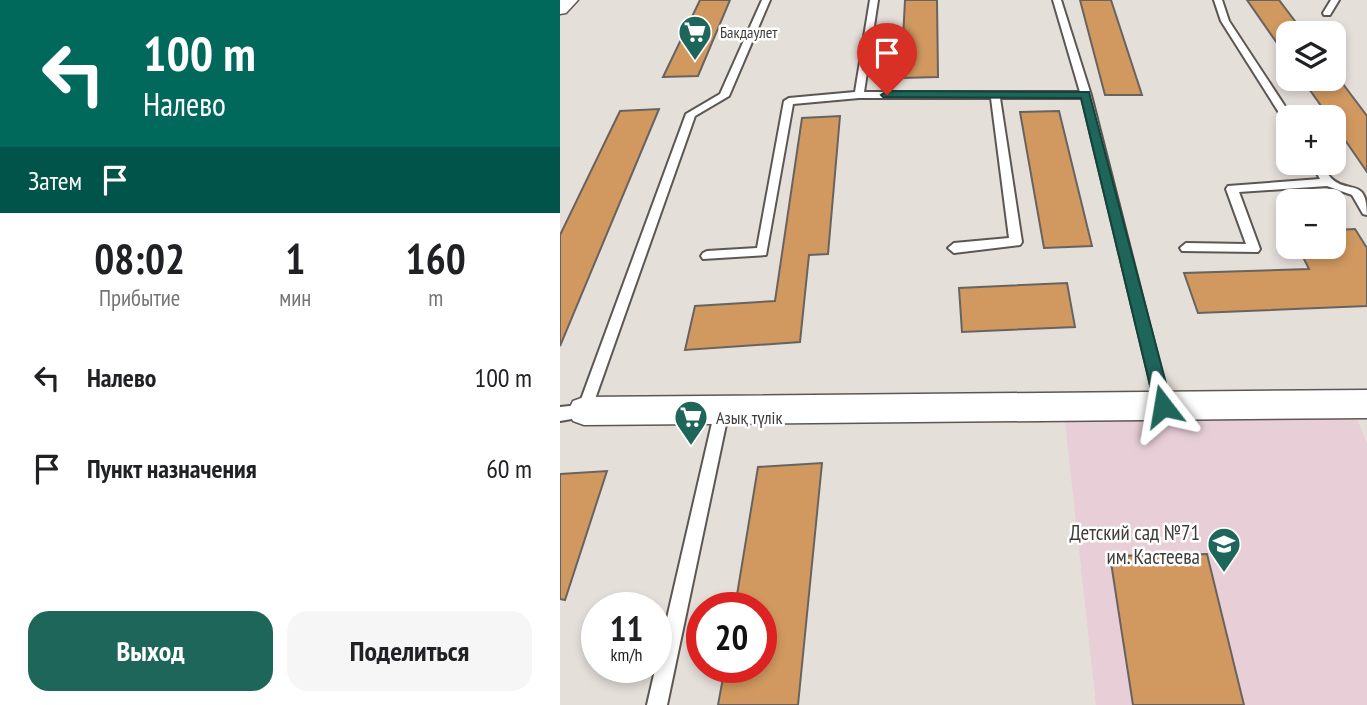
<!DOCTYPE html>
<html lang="ru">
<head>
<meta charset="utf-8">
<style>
  body { margin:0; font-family:"PT Sans Narrow",sans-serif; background:#f6f6f6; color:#202124; height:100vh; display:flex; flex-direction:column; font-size:26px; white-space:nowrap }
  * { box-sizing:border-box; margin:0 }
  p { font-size:23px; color:#757577 }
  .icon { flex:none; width:38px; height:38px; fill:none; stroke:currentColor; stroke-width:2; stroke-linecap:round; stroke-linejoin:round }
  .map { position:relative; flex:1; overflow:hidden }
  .details { display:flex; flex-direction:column; background:#fff; width:560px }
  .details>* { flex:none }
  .banner { background:#00695c; color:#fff; overflow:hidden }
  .controls { position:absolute; left:716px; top:21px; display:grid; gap:14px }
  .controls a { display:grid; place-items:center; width:70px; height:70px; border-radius:14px; background:#fff; box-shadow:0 4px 10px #0003; font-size:35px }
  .speed { position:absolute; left:21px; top:592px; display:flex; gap:14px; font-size:35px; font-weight:700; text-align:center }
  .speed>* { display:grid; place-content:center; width:91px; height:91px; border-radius:50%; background:#fff; box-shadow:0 4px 10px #0003; line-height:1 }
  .speed small { font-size:18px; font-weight:400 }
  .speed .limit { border:10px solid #d22; background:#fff; color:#111 }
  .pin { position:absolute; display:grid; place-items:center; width:60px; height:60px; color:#fff; margin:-72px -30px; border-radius:50% 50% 50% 0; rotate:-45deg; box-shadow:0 0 7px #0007 }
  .pin .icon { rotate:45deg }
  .me { position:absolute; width:77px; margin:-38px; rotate:346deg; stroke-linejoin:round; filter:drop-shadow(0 0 5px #0008) }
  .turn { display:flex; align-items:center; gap:24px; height:147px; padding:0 28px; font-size:32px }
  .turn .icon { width:91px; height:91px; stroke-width:2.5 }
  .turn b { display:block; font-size:49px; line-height:60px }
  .then { display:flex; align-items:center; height:66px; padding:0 28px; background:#0003; gap:14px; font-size:26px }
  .eta { display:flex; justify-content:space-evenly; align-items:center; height:119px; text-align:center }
  .eta b { font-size:42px; font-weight:600; line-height:49px }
  .button { display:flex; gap:14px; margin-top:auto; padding:14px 28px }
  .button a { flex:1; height:80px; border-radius:21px; background:#1f665a; color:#fff; font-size:28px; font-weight:600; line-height:80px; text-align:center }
  .button a+a { background:#f6f6f6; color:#202124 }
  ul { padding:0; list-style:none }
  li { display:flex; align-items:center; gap:21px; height:91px; padding:0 28px }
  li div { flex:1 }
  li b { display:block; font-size:26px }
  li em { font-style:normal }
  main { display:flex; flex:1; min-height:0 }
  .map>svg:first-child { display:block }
  .education { fill:#e8cfd7 }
  .building { fill:#d19960; stroke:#68635e; stroke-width:2 }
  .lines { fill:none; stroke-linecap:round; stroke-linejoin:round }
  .lane-casing { stroke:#5c5752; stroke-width:4 }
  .street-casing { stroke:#5c5752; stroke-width:3 }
  .lane { fill:#fff; fill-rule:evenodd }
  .street { fill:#fff; fill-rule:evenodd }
  .route { fill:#1f665a; stroke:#14423a; stroke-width:2 }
  .labels { text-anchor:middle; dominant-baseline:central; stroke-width:5; stroke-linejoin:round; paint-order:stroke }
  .far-poi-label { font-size:16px; fill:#3f3c3a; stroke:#fff; text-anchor:start }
  .poi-label { font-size:18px; fill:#3f3c3a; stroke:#fff; text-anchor:start }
  .near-poi-label { font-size:21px; fill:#3f3c3a; stroke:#fff; text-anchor:end }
</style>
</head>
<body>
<main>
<section class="details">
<div class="banner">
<div class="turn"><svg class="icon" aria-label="left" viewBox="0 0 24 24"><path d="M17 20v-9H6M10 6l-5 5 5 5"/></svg><div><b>100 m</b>Налево</div></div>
<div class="then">Затем<svg class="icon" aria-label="arrive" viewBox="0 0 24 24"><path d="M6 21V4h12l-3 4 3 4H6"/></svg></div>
</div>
<div class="eta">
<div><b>08:02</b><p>Прибытие</p></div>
<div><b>1</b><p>мин</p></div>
<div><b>160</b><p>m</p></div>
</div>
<ul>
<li><svg class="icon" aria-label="left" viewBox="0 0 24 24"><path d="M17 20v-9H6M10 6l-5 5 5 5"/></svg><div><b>Налево</b></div><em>100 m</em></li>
<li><svg class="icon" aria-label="arrive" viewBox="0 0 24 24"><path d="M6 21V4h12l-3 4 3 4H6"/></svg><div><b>Пункт назначения</b></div><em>60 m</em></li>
</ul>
<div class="button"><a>Выход</a><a>Поделиться</a></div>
</section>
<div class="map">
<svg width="807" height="705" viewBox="0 0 807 705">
  <rect width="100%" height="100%" fill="#e5dfda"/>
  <path class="education" d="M791,405L807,443V705H536L505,422Z"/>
  <path class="building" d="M140,0H170L138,76L103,77Z
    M345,0H377L378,77L341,78Z
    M520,0H551L582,95H545Z
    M687,0H719L744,33H728V59Z
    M774,72L807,116V172L774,124V117H769L742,79H774Z
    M99,109L0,346V235L60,111Z
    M499,111L532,246L484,248L460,112Z
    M280,116L268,254L249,255L240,342L125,350L135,306L215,301L242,118Z
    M795,229L807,248V306L638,313L624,273L749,269L738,247H774V230Z
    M507,283L515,327L402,332L399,288Z
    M262,463L238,705H158L165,667H201V607H175L198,467Z
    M47,471L5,600L0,599V474Z
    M647,554L684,705H573L550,556Z"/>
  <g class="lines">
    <defs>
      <path id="lane" d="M202,0H210L169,96L135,116L29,416L0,421V407L19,405L126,114L160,94Z
        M310,0H318L304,92H520L493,0H501L531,95L610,406L608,411L603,413L598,411L596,406L522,98H440L462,242L460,245L394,253L388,248L394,243L449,238L431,98H299L233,104L206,255L143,259L141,256L143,253L147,251L197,248L224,101L229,98L295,92Z
        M654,0H662L669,21L732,117H728V122L723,119L661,21Z
        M771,0H779L770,15H764L763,13Z
        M751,163H761C764,167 767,174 771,178C788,195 807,176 807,215L803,214L792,195L767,186L679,192L700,249L698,252L622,251L620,248L626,243L686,244L666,189L668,186L760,179Z
        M162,403L167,405L169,410L107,705H87L155,410L157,405Z"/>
      <path id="street" d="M0,0H18L6,13L0,14Z
        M807,390V418L24,425L13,421L8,411L13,401L24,397Z"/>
    </defs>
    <use href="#lane" class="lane-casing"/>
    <use href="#street" class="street-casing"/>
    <use href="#lane" class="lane"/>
    <use href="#street" class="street"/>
  </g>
  <path class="route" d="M327,91L529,92L612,406L609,412H597L595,406L521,98L323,97L321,95Z"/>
  <defs>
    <symbol id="supermarket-pin" viewBox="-11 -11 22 30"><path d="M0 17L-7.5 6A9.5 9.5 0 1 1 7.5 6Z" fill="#1f665a" stroke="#fff"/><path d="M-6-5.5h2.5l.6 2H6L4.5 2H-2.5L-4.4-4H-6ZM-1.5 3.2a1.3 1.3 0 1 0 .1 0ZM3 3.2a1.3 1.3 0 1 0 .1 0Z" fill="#fff"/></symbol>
    <symbol id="school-pin" viewBox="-11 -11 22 30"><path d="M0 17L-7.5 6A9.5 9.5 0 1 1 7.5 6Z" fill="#1f665a" stroke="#fff"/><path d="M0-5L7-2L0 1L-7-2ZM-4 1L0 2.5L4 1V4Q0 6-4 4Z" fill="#fff"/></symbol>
  </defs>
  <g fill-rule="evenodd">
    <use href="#supermarket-pin" x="116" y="13" width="38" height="52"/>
    <use href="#supermarket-pin" x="112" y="398" width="38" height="52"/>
    <use href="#school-pin" x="645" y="525" width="38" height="52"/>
  </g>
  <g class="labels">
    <g class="far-poi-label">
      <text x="160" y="32">Бакдаулет</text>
    </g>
    <g class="poi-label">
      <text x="156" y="417">Азық түлік</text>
    </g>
    <g class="near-poi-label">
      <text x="640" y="532">Детский сад №71<tspan x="640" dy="24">им. Кастеева</tspan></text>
    </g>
  </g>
</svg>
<div class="controls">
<a><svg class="icon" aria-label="layers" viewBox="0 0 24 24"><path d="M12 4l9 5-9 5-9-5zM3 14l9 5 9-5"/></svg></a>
<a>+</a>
<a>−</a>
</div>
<div class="speed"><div>11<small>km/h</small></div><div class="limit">20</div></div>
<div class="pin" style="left:327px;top:95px;background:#d93025"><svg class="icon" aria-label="arrive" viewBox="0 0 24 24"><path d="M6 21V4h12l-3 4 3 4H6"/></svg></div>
<svg class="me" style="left:603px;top:406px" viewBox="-20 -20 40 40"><path d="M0-17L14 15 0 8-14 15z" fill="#1f665a" stroke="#fff" stroke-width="4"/></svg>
</div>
</main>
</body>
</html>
